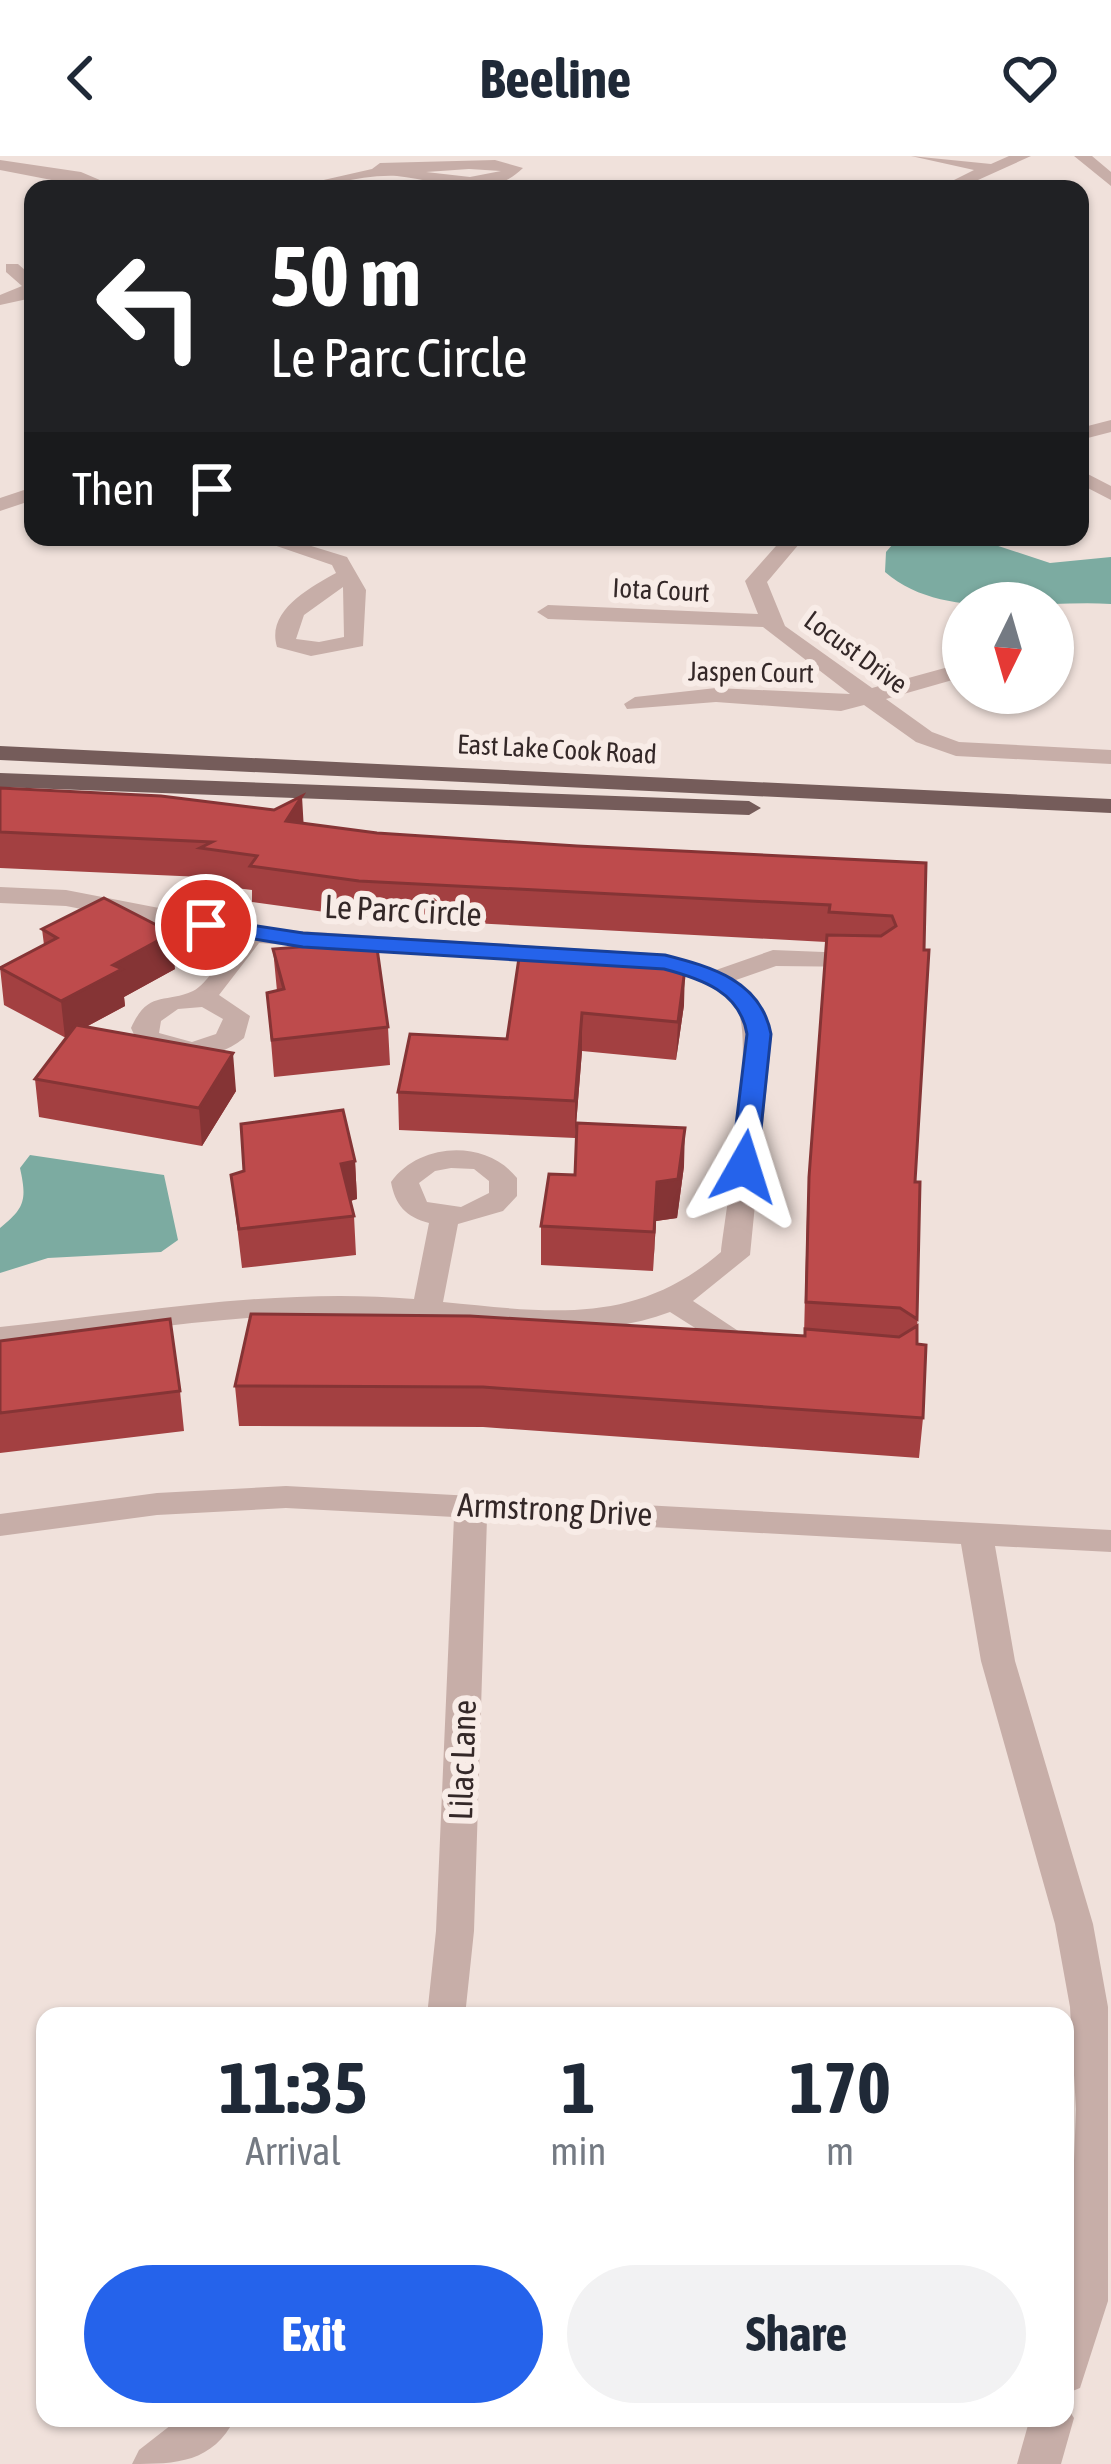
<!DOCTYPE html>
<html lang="en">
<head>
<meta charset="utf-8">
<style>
  body { margin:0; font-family:"Asap Condensed",sans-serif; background:#f2f2f3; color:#1f2937; height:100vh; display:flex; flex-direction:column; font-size:45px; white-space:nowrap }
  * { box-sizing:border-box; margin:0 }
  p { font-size:39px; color:#747a83 }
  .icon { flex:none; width:66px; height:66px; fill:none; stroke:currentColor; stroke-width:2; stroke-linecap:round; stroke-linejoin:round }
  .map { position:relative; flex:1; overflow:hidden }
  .sheet { position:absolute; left:36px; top:1851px; width:1038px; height:420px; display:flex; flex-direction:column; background:#fff; border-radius:24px; box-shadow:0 3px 9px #0004 }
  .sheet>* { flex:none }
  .hud { position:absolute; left:24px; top:24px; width:1065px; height:366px; border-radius:24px; box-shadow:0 3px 9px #0004; background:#202124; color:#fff; overflow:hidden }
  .needle { width:78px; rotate:185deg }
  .fabs { position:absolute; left:942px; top:426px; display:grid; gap:24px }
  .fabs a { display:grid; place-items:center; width:132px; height:132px; border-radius:50%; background:#fff; box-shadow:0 3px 9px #0004; font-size:60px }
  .pin { position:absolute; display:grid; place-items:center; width:102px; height:102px; color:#fff; margin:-51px; border:6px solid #fff; border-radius:50%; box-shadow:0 3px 12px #0007 }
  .me { position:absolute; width:132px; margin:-66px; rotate:6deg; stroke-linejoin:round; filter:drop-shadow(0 0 9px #0008) }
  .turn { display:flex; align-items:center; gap:42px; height:252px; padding:0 48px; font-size:54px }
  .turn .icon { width:156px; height:156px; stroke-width:2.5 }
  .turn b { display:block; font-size:84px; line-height:102px }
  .then { display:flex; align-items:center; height:114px; padding:0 48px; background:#0003; gap:24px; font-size:45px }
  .eta { display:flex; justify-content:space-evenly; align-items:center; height:204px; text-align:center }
  .eta b { font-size:72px; font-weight:700; line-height:84px }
  .action { display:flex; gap:24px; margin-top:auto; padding:24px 48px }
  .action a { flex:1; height:138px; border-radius:72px; background:#2563eb; color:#fff; font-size:48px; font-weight:700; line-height:138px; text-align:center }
  .action a+a { background:#f2f2f3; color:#1f2937 }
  header { display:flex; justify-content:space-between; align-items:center; height:156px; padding:0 48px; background:#fff; font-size:54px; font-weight:700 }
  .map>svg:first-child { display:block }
  .water { fill:#7caba1 }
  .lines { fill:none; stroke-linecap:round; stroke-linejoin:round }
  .minor { fill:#c7aea8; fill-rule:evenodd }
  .major { fill:#755c5a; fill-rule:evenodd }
  .wall { fill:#a34041 }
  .shaded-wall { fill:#853435 }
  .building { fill:#be4b4c; stroke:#853435; stroke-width:3 }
  .route { fill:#2563eb; stroke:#184099; stroke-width:3 }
  .labels { text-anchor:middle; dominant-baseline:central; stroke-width:12; stroke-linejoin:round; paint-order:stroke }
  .far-street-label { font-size:27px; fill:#342828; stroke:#f8ece7 }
  .street-label { font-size:33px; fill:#342828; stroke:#f8ece7 }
</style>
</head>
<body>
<header><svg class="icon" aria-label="back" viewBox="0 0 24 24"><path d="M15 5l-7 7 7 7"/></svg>Beeline<svg class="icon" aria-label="heart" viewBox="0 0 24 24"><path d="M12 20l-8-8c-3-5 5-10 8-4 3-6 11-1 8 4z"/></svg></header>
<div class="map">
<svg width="1111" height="2308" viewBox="0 0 1111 2308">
  <rect width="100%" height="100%" fill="#f0e1db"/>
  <path class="water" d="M899,381H971L1050,407L1111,401V448C1039,443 944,467 885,416L886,396Z
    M30,999L164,1019L178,1084L161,1096L48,1102L0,1117V1072C25,1052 27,1044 20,1012Z"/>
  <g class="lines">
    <path class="minor" d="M911,0L991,8L1009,0H1031L958,33H936L974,14Z
      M1074,0H1092L1111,16V30Z
      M0,4L81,16L121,33H98L0,14Z
      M495,4L523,12C488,47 439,24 397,20C360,18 321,33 284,33L372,13L380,7ZM469,13L501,15L470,21L426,16Z
      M6,108H18L33,121L32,142L0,149V139L22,130L6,116Z
      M1111,264V276L1080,284V272Z
      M1080,314L1111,330V344L1080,328Z
      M33,331V344L0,355V342Z
      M250,381H282L347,401L366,434L363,490L311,500L277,491C266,455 309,432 336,417L332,409ZM343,431L344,481L319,486L296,483L304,459Z
      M784,381H805L767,426L785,470L872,532L963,507V521L886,543L932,576L959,586L1111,594V608L956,600L916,586L864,549L841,555L716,546L627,553L624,548L635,541L716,532L850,538L763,471L548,463L537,456L548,449L758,458L745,425Z
      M0,731L66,734L267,773L665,798L716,814L773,794L874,798L878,803L865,811L776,810L736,824L760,848L772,878L750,1099L693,1145L770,1196L766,1203H744L670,1156C560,1197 435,1156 322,1158C214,1160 107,1179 0,1189V1171C137,1157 276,1131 414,1143L429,1067C406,1061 395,1049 391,1026C420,986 486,983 517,1022V1040L503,1055L458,1068L443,1146C549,1156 634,1171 721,1096C726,1053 755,882 737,854C721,830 690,821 664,814L259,787L219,839L250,860L244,882C213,907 171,908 138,887L131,872C148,834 164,848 193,835C208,828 225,796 236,783L66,750L0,747ZM202,851L223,863L216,878L192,886L159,877L161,865L178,853ZM451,1012L474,1013L489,1025V1037L461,1051L427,1046L419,1027L435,1015Z
      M286,1330L1111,1374V1396L995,1390L1015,1505L1093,1768L1108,1851V2145L1080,2232L1065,2238L1076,1953L1070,1851L1055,1768L981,1505L961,1388L487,1362L474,1775L465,1860H427L436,1775L454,1361L286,1352L157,1359L0,1380V1358L157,1337Z
      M1065,2248L1074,2262L1061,2308H1017L1030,2262H1065Z
      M180,2262H235C213,2307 176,2308 132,2308L139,2294Z"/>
    <path class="major" d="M0,590L1111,643V657L0,604Z
      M0,617L749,645L761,652L749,659L0,631Z"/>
  </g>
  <path class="wall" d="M0,632L377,677L577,690L926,707L915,1026H920L917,1188L923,1262L919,1302L483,1271L239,1270L235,1230L804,1180L807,1059L826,786L361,761L252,746V734L203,728L202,721L0,712Z
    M42,773L175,813L124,841L125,850L86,871L236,935L202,990L39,961L35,923L66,882L4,849L0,811L44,789Z
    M273,793L388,871L390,909L274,921L267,837L277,835Z
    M603,808L684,849L676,904L582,895L575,982L399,974L398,936L507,883Z
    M355,1005L357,1043L350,1045L354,1060L356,1099L242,1112L231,1019Z
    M684,1010L677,1062L656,1065L653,1115L541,1109V1070L575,1019Z
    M0,1185L180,1235L184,1275L0,1297Z"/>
  <path class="shaded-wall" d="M302,640L304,675L286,665Z
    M172,777L175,813L124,841L125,850L65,882L61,845L113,809Z
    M685,813L684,849L676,904L678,866Z
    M582,857V895L575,982V945Z
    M233,897L236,935L202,990L199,952Z
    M685,972L684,1010L677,1062L656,1065L653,1115L657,1026Z
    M355,1005L357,1043L343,1047L341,1008Z"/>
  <path class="building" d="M0,632L161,640L274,654L302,640L286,665L377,677L577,690L926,707L924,794H929L915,1026H920L917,1163L900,1152L806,1146L809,1021L827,779L881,780L896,770L892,760L829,756L830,749L359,725L250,710L257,700L200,692L212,686L0,676Z
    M104,742L172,777L113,809L122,813L61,845L0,812L57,782L42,773Z
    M376,785L388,871L272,884L267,837L284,833L273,793Z
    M520,795L603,798V808L685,813L678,866L582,857L575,945L398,936L410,878L507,883Z
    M76,869L233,897L199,952L35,923Z
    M343,954L355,1005L341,1008L354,1060L239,1073L231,1019L244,1015L241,968Z
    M577,967L685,972L678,1023L657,1026L654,1076L541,1070L549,1018L575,1019Z
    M251,1158L470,1160L805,1180V1173L899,1181L917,1170V1188L926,1189L923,1262L483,1231L235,1230Z
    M170,1163L180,1235L0,1257V1185Z"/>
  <path class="route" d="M206,762L303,777L665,799C712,811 761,825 771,878L757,1011L744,1018L731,1011L747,878C740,836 702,823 664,813L303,791L198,774L195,769Z"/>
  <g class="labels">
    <g class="far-street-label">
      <text transform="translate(661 434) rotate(3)">Iota Court</text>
      <text transform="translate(856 496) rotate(36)">Locust Drive</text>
      <text transform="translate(751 516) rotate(1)">Jaspen Court</text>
      <text transform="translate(557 593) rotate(3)">East Lake Cook Road</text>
    </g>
    <g class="street-label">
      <text transform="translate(403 754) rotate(3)">Le Parc Circle</text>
      <text transform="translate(555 1353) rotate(3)">Armstrong Drive</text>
      <text transform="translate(462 1604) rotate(-88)">Lilac Lane</text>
    </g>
  </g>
</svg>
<div class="fabs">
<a><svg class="needle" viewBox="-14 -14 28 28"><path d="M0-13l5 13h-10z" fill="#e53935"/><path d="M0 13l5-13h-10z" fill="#747a83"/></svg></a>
</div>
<div class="pin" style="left:206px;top:769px;background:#d93025"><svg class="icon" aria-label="arrive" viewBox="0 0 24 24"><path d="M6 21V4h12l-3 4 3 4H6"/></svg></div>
<svg class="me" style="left:744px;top:1011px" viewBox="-20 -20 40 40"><path d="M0-17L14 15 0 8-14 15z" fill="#2563eb" stroke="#fff" stroke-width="4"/></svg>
<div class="hud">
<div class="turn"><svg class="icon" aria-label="left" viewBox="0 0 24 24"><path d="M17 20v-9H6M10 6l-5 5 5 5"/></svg><div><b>50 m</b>Le Parc Circle</div></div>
<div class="then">Then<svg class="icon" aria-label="arrive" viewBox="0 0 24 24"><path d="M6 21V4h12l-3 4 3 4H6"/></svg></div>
</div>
<section class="sheet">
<div class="eta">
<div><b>11:35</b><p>Arrival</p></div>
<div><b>1</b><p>min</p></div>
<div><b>170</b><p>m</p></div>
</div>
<div class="action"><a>Exit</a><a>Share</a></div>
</section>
</div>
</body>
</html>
